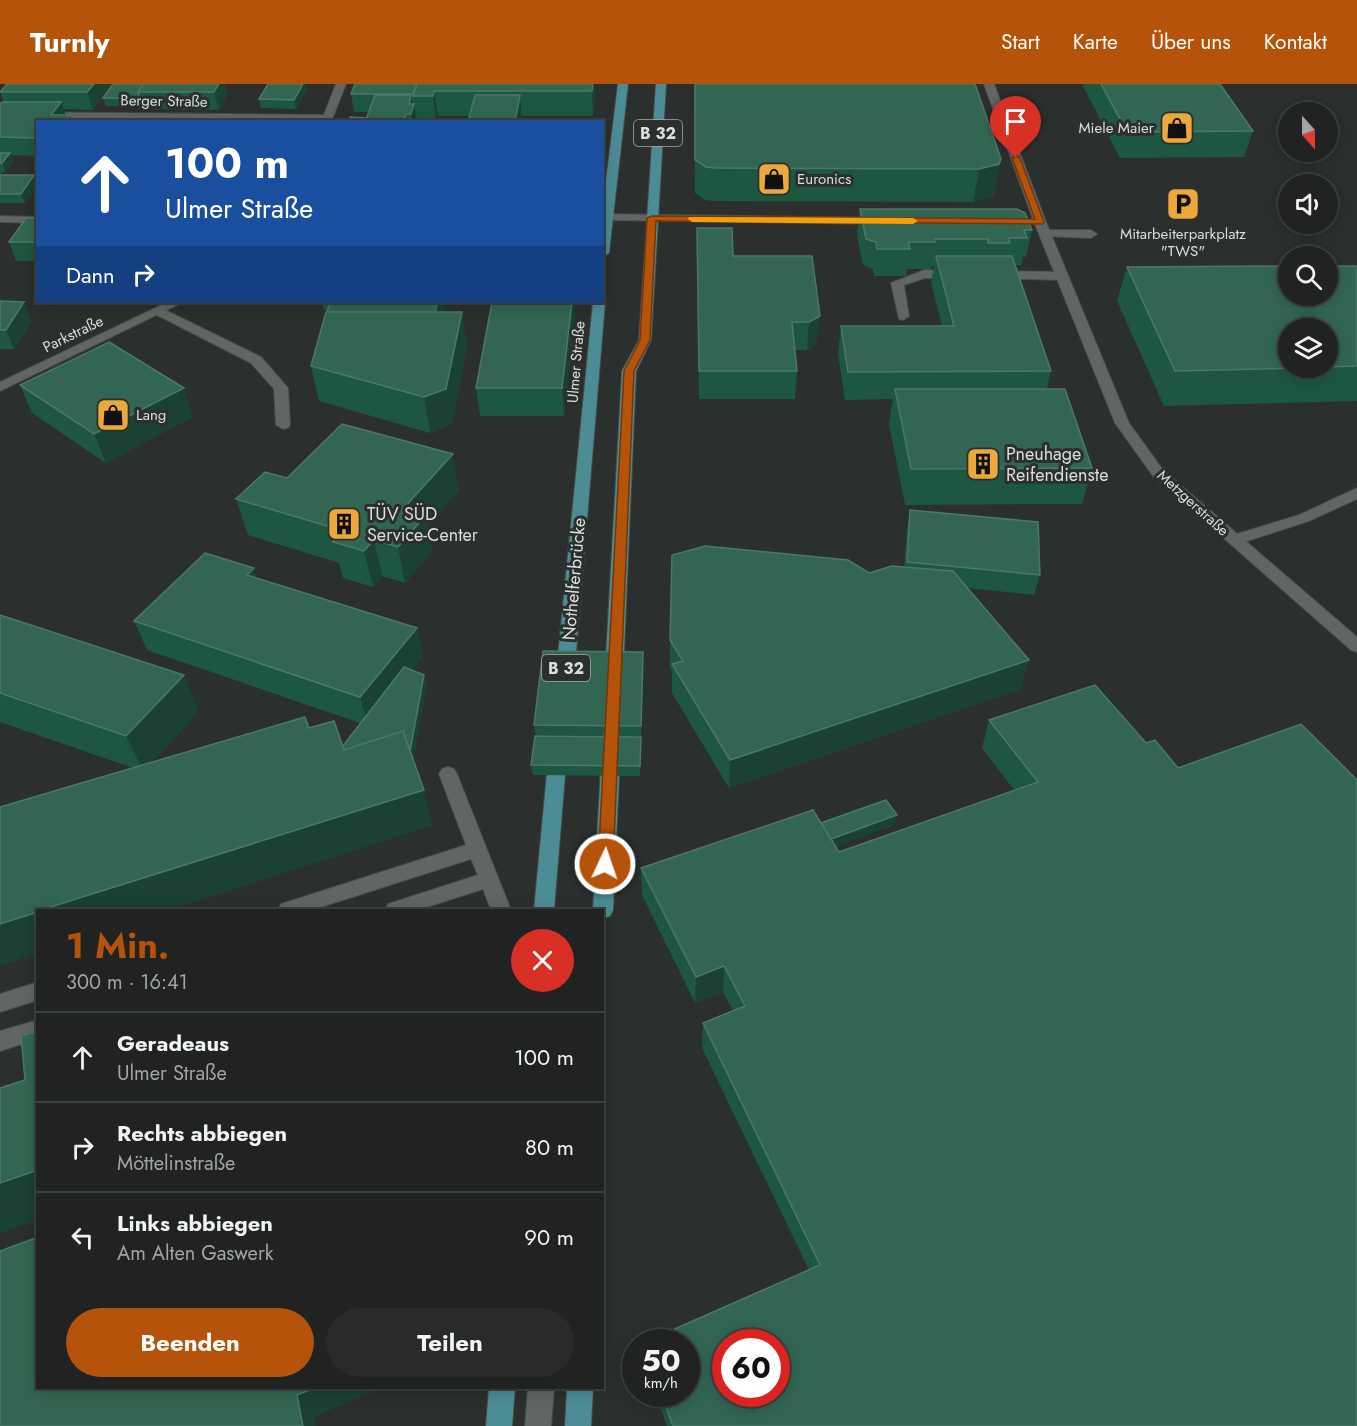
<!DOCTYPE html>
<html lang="de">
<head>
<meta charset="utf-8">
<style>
  body { margin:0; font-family:Jost,sans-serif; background:#282b2a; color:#f1f3f6; height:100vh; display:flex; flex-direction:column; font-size:22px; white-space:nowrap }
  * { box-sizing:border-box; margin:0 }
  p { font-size:20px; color:#a2a4a5 }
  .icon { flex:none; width:33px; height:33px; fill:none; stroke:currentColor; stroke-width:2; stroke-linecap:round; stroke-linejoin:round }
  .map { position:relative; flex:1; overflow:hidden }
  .side { position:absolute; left:36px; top:825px; width:568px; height:480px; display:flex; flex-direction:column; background:#202322; border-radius:0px; box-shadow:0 3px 15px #0003,0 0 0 2px #3d4040 }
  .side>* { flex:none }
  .hud { position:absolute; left:36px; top:36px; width:568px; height:183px; border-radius:0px; box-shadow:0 3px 15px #0003,0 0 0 2px #3d4040; background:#1a4fa0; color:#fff; overflow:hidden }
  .needle { width:39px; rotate:159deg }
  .fabs { position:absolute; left:1278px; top:18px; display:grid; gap:12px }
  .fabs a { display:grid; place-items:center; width:60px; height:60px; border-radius:50%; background:#202322; box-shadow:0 3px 15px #0003,0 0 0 2px #3d4040; font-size:30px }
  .speed { position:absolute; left:622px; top:1245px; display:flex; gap:12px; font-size:30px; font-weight:700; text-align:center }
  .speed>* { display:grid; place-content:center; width:78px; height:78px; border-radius:50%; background:#202322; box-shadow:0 3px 15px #0003,0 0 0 2px #3d4040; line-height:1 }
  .speed small { font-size:15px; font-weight:400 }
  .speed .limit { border:9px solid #d22; background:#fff; color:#111 }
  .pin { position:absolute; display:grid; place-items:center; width:51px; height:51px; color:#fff; margin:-62px -26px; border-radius:50% 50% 50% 0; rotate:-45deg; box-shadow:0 0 6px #0007 }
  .pin .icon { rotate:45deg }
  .me { position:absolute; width:66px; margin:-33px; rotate:3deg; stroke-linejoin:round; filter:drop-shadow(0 0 4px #0008) }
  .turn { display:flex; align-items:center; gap:21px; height:126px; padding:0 30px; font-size:27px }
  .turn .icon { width:78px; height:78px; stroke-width:2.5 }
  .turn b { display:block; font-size:42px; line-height:51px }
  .then { display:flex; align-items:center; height:57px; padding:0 30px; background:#0003; gap:12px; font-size:22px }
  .round { display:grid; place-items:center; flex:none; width:63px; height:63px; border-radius:32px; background:#282b2a }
  .overview { display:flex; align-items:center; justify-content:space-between; height:102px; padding:0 30px }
  h1 { font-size:36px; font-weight:700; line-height:45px; color:#b45309 }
  .primary-button { display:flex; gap:12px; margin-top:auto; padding:12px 30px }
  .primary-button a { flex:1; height:69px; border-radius:36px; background:#b45309; color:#fff; font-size:24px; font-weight:700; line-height:69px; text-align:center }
  .primary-button a+a { background:#282b2a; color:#f1f3f6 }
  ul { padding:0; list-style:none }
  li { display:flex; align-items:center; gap:18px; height:90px; padding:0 30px; border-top:2px solid #3d4040 }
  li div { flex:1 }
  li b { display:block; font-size:22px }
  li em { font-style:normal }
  header { display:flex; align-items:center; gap:36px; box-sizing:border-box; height:84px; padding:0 30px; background:#b45309; color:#fff }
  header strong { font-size:28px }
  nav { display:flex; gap:33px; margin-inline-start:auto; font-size:21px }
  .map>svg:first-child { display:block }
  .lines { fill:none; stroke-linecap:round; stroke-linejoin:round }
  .lane-casing { stroke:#474b4a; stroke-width:2 }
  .street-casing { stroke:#474b4a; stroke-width:2 }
  .primary-casing { stroke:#474b4a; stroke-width:2 }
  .lane { fill:#616665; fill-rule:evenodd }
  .street { fill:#616665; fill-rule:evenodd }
  .primary { fill:#4c8c94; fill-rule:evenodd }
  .wall { fill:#1d5741; fill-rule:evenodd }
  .shaded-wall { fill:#1a4132 }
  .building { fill:#326652; stroke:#4c7867; stroke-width:1.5; fill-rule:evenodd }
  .route { fill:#b45309; stroke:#753606; stroke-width:1.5 }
  .slow { fill:#f59e0b }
  .labels { text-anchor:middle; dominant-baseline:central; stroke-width:6; stroke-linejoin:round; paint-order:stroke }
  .far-street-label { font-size:15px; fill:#dbdedd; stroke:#2b2f2e }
  .far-poi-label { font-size:15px; fill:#dbdedd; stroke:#2b2f2e; text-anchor:start }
  .shield { fill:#2b2f2e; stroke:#a6aaa8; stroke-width:1.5 }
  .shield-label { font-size:16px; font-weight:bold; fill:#dbdedd }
  .poi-label { font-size:18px; fill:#dbdedd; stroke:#2b2f2e; text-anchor:start }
  .street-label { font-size:18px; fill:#dbdedd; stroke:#2b2f2e }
</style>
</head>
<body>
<header>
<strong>Turnly</strong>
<nav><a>Start</a><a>Karte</a><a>Über uns</a><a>Kontakt</a></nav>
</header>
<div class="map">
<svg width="1357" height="1342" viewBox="0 0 1357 1342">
  <rect width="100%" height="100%" fill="#2b2f2e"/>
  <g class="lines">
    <defs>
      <path id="lane" d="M0,28L327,31L332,34L327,37L0,34Z
        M1045,146H1091L1097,150L1091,154L1041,152L1039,150Z
        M924,186L958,187L964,191L958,195L925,194L904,201L909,232L903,236L899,235L891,199Z
        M994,187L1062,188L1068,192L1062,196L990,194L988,191Z
        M159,223L261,273L288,304L290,341L288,344L283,345L276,341L274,305L251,279L155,230L153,227L155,224Z
        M1357,404V415L1309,437L1235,461L1227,456L1230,452L1299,431Z
        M448,683L454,685L457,690L511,826H491L483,805L418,826H385L388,820L478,791L471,775L312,826H278L281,820L466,761L439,690L442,685Z
        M38,898V916L0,928V910Z
        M38,936V955L0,967V947Z
        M528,1304H554L551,1342H525Z"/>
      <path id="street" d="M336,0H346L331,38H321Z
        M984,0H994L1046,138L1129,339L1163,386L1357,553V568L1351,566L1153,392L1115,339L1034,138Z
        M603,130L882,134L888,137L882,140L603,136Z
        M0,132L38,133V139L0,138Z
        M168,218H183L0,307V298Z"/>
      <path id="primary" d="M618,0H628L609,169L603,173V121Z
        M656,0H666L651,256L636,287L623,591L620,595H608L605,591L622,287L639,256Z
        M603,215L605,218L574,592L571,596H559L556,592L593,218H603Z
        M613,622L619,623L622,628L613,826L610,832L603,834V826H593L604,628L607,623Z
        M558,660L564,662L567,667L554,826H534L549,667L552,662Z
        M489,1304H515L512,1342H486Z
        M567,1304H593L591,1342H565Z"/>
    </defs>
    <use href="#lane" class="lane-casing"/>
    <use href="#street" class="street-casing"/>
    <use href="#primary" class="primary-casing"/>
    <use href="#lane" class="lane"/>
    <use href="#street" class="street"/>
    <use href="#primary" class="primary"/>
  </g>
  <path class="wall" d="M112,0L93,26L64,25L38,38V72L10,71L13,78L5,88H1L2,91L38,99V101L25,119H0V20L4,18L0,8Z
    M113,0H225L227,11L219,26L143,25V22H106L103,14Z
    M355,0H594L595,20L593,32H522V38L470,32H438L436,37H417L415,28L417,38H348L367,34L369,28H354L351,10Z
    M694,0H975L995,108L993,113L973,118L714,117L705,116L695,109Z
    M1082,0H1220L1253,47L1244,73L1120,74Z
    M307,5L296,25L261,24L259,15Z
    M860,125L1032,146L1026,173H1023L1021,181H1015L1051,287L1047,305L1092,384L1082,420L905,421L889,340L893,315L845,316L838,270L841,242H942L931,199L934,182H932L931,185H907L906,192H874L873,185L863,181L857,151Z
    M38,134V177H16L9,158Z
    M697,144L733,172H812L817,260L807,266H795L797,287L795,315H699Z
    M1357,182V317L1164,322L1117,217L1127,183ZM1328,244V284H1288Z
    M0,217L32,237L14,265H0Z
    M321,218H446L443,228H462L467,263L452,340L430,349L319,317L311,282L327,226H324Z
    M492,218H576L564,332H480L476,304Z
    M20,301L193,333L106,379L32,329Z
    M287,394L459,406L427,442L432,468L405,499L382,492L373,503L343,494L339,479L248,451L236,415Z
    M910,426L1040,491L1034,511L968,504L1021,605L729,704L672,609V588L670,584V556L869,489L904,483L907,445Z
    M257,494L417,544L423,572L412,586L424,591L427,601L413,675L432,741L168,826H38V869L0,881V723L133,684L0,638V531L199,627L152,678L309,644L343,662L360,639L147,566L134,537Z
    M644,578L641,652L536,651L534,641Z
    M1095,601L1357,1342H667L655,1310H687L809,1186L702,964L703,939L733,927L723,908L695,919L642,811L641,784L821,739L895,741L836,762L839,768L1014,706L982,664L989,636Z
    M641,653L640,692L533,691L531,681Z"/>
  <path class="shaded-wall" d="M94,0H112L93,26L87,8Z
    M219,0H225L227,11L219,26L214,8Z
    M303,0H306L307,5L296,25L294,16Z
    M593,0H594L595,20L593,32L592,7Z
    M434,7L438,32L436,37L433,12Z
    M411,11L413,23L414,20L417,38H412L409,20Z
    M520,11L522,38H515Z
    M61,18L67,35L70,31L72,38H53L51,31Z
    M10,69L13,78L5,88L2,79Z
    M1001,75L995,108L993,113L973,118L979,85Z
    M34,91L38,101L25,119L21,110Z
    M24,218L32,237L14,265L6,246Z
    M438,218H446L437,250L434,231Z
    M572,218H576L564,332L562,304Z
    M462,228L467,263L452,340L430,349L424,313Z
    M820,232L817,260L807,266L809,238Z
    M184,304L193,333L106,379L94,350Z
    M453,370L459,406L427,442L432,468L405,499L398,463L403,425Z
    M374,456L382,492L373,503L364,467Z
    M254,484L263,513L247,491Z
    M417,544L423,572L368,641L360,613Z
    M643,568L644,578L641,652V642Z
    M1029,576L1021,605L729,704L730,676Z
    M184,591L199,627L143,687L126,652Z
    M424,591L427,601L412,683L355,702Z
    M424,706L432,741L168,826H41Z
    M897,731L895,741L830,765L831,755Z
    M38,828V869L0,881V840Z
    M724,882L723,908L695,919L696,893Z
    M38,1086V1136L0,1149V1099Z
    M315,1304H381L314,1333L316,1342H303L297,1311Z"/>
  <path class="building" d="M7,0H94L87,8H0Z
    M113,0H144L138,8L140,14H103Z
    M144,0H219L214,8H138Z
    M268,0H303L294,16L259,15Z
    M355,0H417L413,10H351Z
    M417,0H593L592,7H434L433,12H413Z
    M695,0H975L1001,75L999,80L979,85L715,84L706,83L695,76Z
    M1101,0H1220L1253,47L1127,48Z
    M375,11H411L409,20H414L411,30H406L403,38H365Z
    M475,11H520L515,38H468Z
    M2,18H61L51,31H70L65,38H38V52L36,54L0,53V20Z
    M350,33L367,34L365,38H348Z
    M0,69H10L2,79H0Z
    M0,91H34L21,110H0Z
    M860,125H1017L1025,129L1032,146H1024L1027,154H1008L1010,159H988V155H935V158H908L910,165H877L876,158L866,155Z
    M26,134H38V158H9Z
    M697,144H732L733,172H812L820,232L809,238H792L797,287H699Z
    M936,172H1012L1051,287L848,288L841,242H954Z
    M1288,182V212H1328V182H1357V282L1328,283V244H1288V284H1302L1175,287L1127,183Z
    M0,217L24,218L6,246H0Z
    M330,218H438L435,228H327Z
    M492,218H572L562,304H476Z
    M326,228H462L446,305L424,313L311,282Z
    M109,258L184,304L94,350L20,301Z
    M895,305H1065L1092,384L911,385Z
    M342,340L453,370L403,425L425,432L398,463L374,456L364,467L333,458L344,447L236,415L265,388L287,394Z
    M910,426L1038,438L1040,491L907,478Z
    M705,462L848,476L869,489L892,482L953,487L1029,576L730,676L672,580L683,577L670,556L672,471Z
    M205,469L254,484L247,491L417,544L360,613L134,537Z
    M0,531L184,591L126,652L0,609Z
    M543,567L643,568L641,642L534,641Z
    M404,583L424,591L410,667L403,647L344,666L343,662Z
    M1095,601L1146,659L1155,656L1178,684L1301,640L1357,696V1342H673L661,1310H687V1258H645L820,1181L703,939L745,922L724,882L696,893L641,784L813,726L839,768L1038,698L989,636ZM726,1258H777V1310H726Z
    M305,633L309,644L334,637L344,666L403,647L424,706L41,826H38V828L0,840V723Z
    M535,652L641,653L640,682L531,681Z
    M886,716L897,731L831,755L821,739Z
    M38,947V1086L0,1099V1004L25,996L21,952Z
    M38,1153V1304H315L297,1311L303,1342H0V1167Z"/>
  <path class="route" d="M1016,72L1020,74L1044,138L1043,140L656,137L650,256L634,287L613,780L610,785H600L598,780L624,287L640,256L647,134L652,132L1035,135L1012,74Z"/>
  <path class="slow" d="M689,133L913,134L918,137L913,140L692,138L688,135Z"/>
  <defs>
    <symbol id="shop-square" viewBox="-11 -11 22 22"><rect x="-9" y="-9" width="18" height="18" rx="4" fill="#eda83b" stroke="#2b2f2e"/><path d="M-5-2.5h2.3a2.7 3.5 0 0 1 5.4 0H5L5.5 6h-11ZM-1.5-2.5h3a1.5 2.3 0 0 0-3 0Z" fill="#111"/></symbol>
    <symbol id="parking-square" viewBox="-11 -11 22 22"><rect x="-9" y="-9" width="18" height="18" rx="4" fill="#eda83b" stroke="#2b2f2e"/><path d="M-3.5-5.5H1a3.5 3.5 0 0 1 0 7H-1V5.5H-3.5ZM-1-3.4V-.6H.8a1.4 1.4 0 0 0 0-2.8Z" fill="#111"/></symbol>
    <symbol id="building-square" viewBox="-11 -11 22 22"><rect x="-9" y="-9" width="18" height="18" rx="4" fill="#eda83b" stroke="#2b2f2e"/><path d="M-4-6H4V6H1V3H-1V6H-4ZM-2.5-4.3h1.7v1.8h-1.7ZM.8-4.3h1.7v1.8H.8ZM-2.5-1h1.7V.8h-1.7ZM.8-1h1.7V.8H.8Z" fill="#111"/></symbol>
  </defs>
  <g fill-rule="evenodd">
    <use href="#shop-square" x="1158" y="25" width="38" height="38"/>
    <use href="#shop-square" x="755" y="76" width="38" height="38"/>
    <use href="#parking-square" x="1164" y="101" width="38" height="38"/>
    <use href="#shop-square" x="94" y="312" width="38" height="38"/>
    <use href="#building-square" x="964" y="361" width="38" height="38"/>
    <use href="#building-square" x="325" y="421" width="38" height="38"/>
  </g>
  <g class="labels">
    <g class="far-street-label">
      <text transform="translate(164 17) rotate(1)">Berger Straße</text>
      <text transform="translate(73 250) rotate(-26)">Parkstraße</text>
      <text transform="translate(576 278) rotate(-85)">Ulmer Straße</text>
      <text transform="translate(1193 419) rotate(42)">Metzgerstraße</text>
    </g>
    <g class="far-poi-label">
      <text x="1154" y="44" text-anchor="end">Miele Maier</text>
      <text x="797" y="95">Euronics</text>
      <text x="1183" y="150" text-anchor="middle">Mitarbeiterparkplatz<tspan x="1183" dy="17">"TWS"</tspan></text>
      <text x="136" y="331">Lang</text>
    </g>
    <g class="shield">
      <rect x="634" y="36" width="48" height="26" rx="4.5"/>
      <rect x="542" y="571" width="48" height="26" rx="4.5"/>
    </g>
    <g class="shield-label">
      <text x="658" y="49">B 32</text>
      <text x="566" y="584">B 32</text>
    </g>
    <g class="poi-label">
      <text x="1006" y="370">Pneuhage<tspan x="1006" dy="21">Reifendienste</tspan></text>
      <text x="367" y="430">TÜV SÜD<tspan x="367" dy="21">Service-Center</tspan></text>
    </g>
    <g class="street-label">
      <text transform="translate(574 495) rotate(-85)">Nothelferbrücke</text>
    </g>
  </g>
</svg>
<div class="fabs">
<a><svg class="needle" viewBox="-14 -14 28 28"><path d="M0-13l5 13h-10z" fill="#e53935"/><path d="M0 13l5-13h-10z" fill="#a2a4a5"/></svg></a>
<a><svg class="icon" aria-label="sound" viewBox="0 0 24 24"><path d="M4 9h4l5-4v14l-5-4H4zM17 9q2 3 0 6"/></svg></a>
<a><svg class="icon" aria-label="search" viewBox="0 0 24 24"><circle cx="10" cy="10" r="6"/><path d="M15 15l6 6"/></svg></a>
<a><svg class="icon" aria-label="layers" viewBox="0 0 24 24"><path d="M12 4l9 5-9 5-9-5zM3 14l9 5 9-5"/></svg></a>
</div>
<div class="speed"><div>50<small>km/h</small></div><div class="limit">60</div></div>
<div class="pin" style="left:1016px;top:74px;background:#d93025"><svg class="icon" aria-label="arrive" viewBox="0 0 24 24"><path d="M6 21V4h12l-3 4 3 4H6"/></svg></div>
<svg class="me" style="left:605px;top:780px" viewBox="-20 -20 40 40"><circle r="17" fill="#b45309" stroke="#fff" stroke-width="3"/><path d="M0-11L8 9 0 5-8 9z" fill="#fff"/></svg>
<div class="hud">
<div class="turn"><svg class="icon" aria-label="ahead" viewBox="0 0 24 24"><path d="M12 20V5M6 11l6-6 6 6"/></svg><div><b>100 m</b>Ulmer Straße</div></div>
<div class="then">Dann<svg class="icon" aria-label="right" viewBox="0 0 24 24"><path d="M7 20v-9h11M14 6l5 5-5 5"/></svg></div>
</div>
<section class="side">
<div class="overview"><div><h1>1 Min.</h1><p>300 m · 16:41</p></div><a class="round" style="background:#d93025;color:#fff"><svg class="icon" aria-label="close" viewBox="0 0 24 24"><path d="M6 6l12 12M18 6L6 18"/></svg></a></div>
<ul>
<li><svg class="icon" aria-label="ahead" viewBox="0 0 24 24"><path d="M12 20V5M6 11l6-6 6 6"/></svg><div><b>Geradeaus</b><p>Ulmer Straße</p></div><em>100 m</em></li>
<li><svg class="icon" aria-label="right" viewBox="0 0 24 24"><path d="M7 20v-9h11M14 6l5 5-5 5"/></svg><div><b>Rechts abbiegen</b><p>Möttelinstraße</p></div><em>80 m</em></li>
<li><svg class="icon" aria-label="left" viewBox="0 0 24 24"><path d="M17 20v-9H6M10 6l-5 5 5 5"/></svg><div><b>Links abbiegen</b><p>Am Alten Gaswerk</p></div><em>90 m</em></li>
</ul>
<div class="primary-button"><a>Beenden</a><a>Teilen</a></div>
</section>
</div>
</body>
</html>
